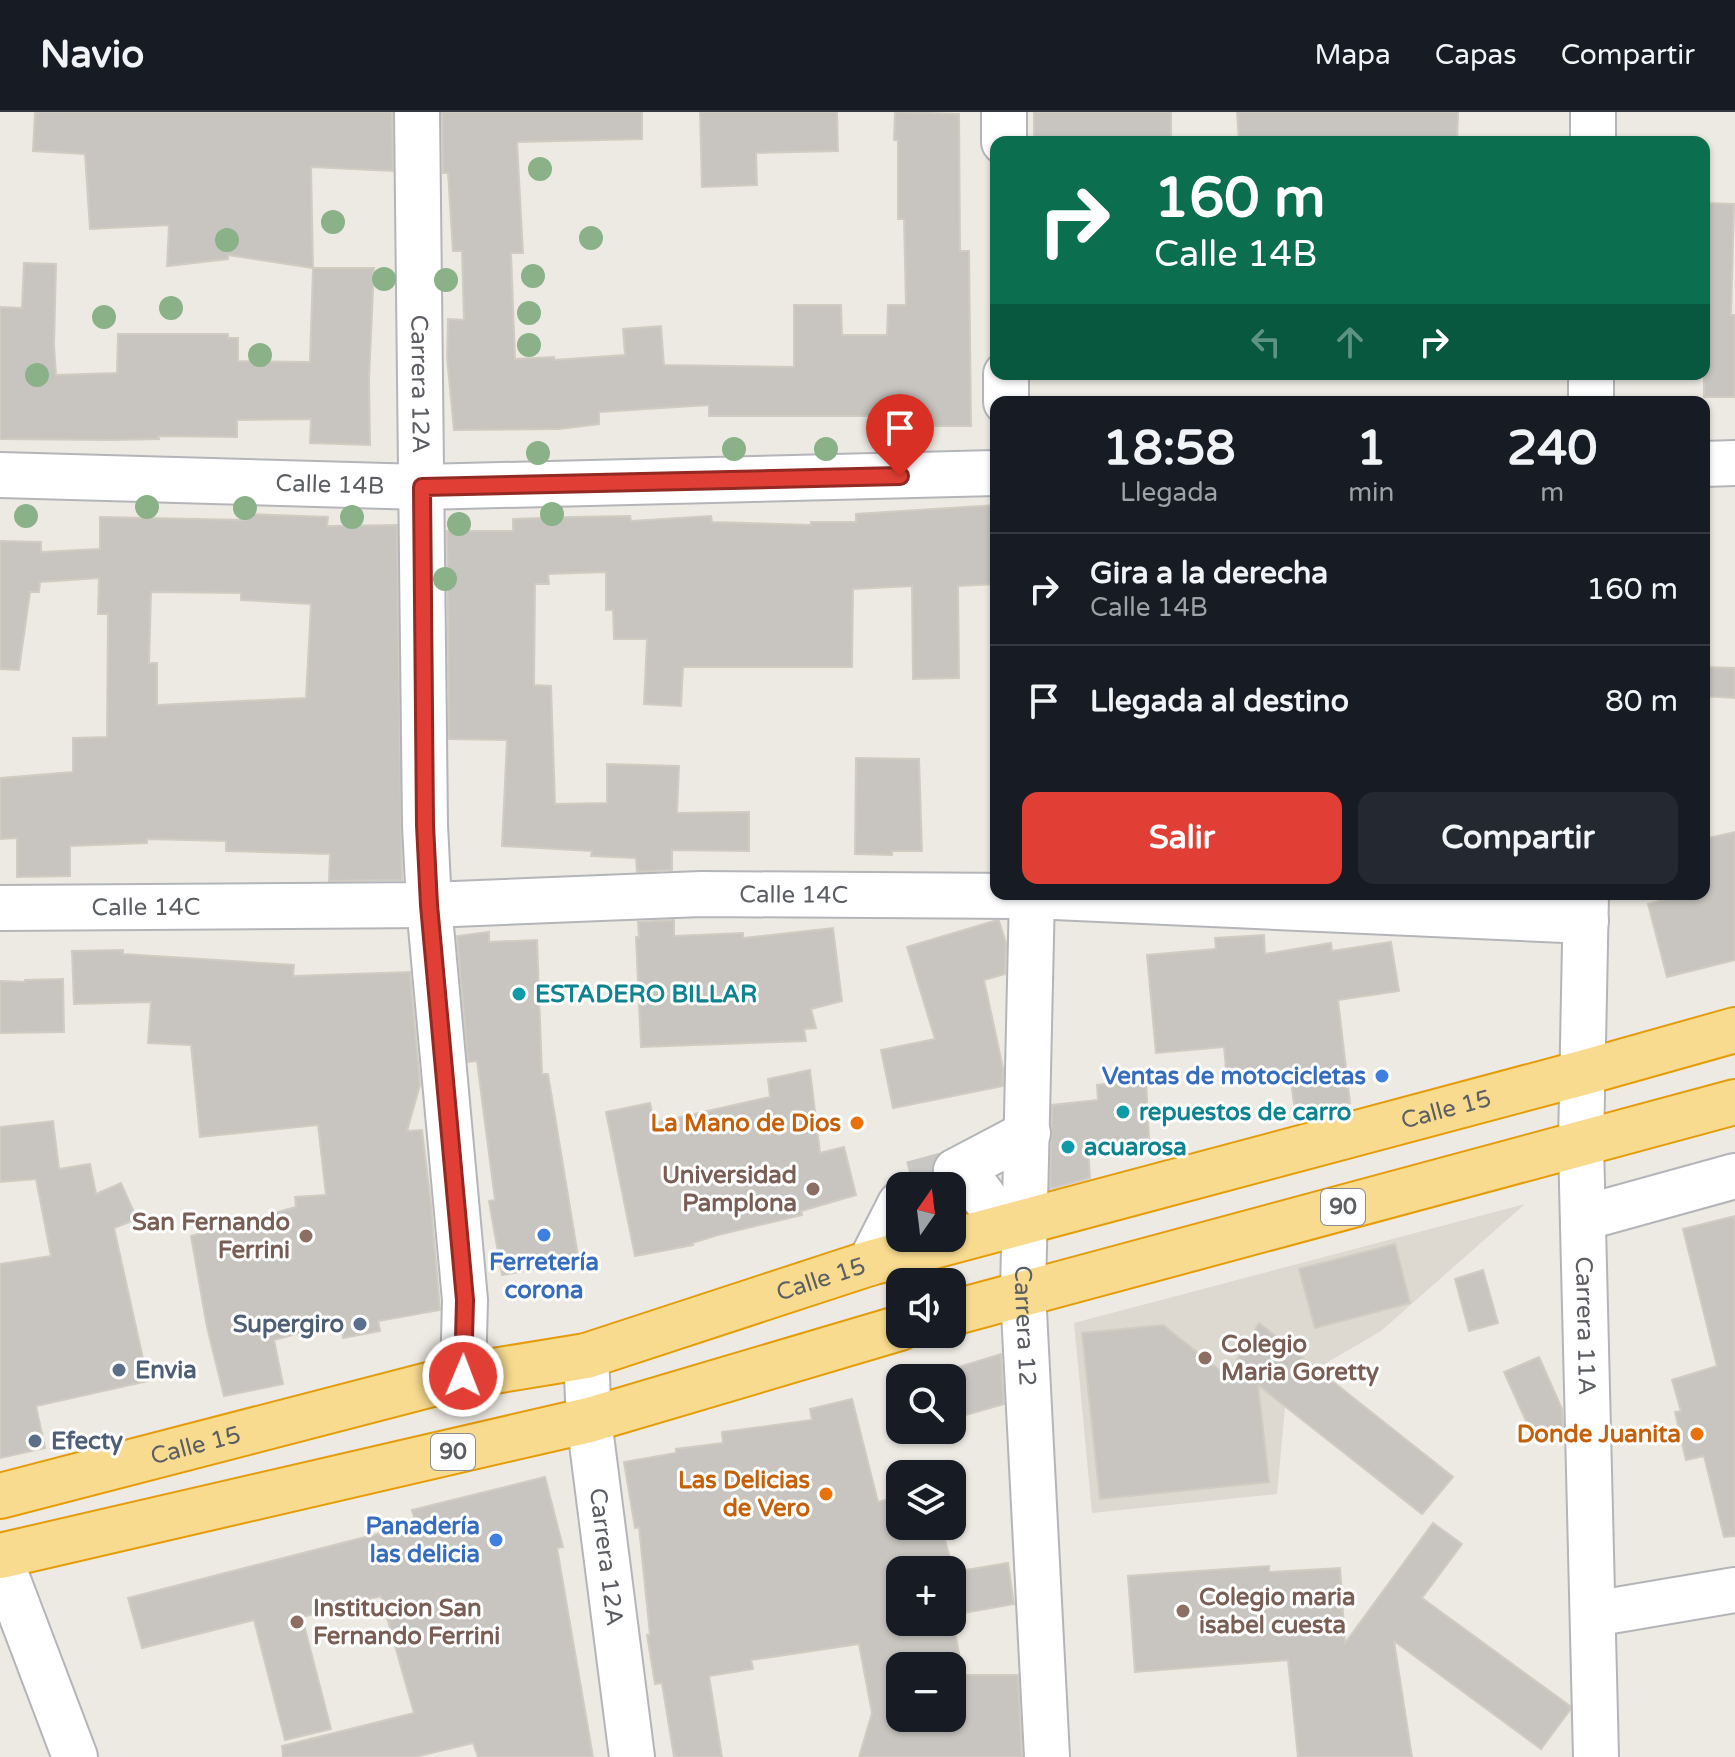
<!DOCTYPE html>
<html lang="es">
<head>
<meta charset="utf-8">
<style>
  body { margin:0; font-family:"Varela Round",sans-serif; background:#242831; color:#f1f3f6; height:100vh; display:flex; flex-direction:column; font-size:30px; white-space:nowrap }
  * { box-sizing:border-box; margin:0 }
  p { font-size:26px; color:#9ea1a6 }
  .icon { flex:none; width:44px; height:44px; fill:none; stroke:currentColor; stroke-width:2; stroke-linecap:round; stroke-linejoin:round }
  .map { position:relative; flex:1; overflow:hidden }
  .drawer { position:absolute; left:990px; top:284px; width:720px; height:504px; display:flex; flex-direction:column; background:#171b24; border-radius:16px; box-shadow:0 2px 6px #0004 }
  .drawer>* { flex:none }
  .top-card { position:absolute; left:990px; top:24px; width:720px; height:244px; border-radius:16px; box-shadow:0 2px 6px #0004; background:#0b6e4f; color:#fff; overflow:hidden }
  .needle { width:52px; rotate:14deg }
  .buttons { position:absolute; left:886px; top:1060px; display:grid; gap:16px }
  .buttons a { display:grid; place-items:center; width:80px; height:80px; border-radius:16px; background:#171b24; box-shadow:0 2px 6px #0004; font-size:40px }
  .pin { position:absolute; display:grid; place-items:center; width:68px; height:68px; color:#fff; margin:-82px -34px; border-radius:50% 50% 50% 0; rotate:-45deg; box-shadow:0 0 8px #0007 }
  .pin .icon { rotate:45deg }
  .me { position:absolute; width:88px; margin:-44px; rotate:1deg; stroke-linejoin:round; filter:drop-shadow(0 0 6px #0008) }
  .turn { display:flex; align-items:center; gap:28px; height:168px; padding:0 32px; font-size:36px }
  .turn .icon { width:104px; height:104px; stroke-width:2.5 }
  .turn b { display:block; font-size:56px; line-height:68px }
  .lanes { display:flex; align-items:center; height:76px; padding:0 32px; background:#0003; justify-content:center; gap:40px; direction:ltr }
  .lanes .off { opacity:.35 }
  .eta { display:flex; justify-content:space-evenly; align-items:center; height:136px; text-align:center }
  .eta b { font-size:48px; font-weight:700; line-height:56px }
  .primary-button { display:flex; gap:16px; margin-top:auto; padding:16px 32px }
  .primary-button a { flex:1; height:92px; border-radius:16px; background:#e13f35; color:#fff; font-size:32px; font-weight:700; line-height:92px; text-align:center }
  .primary-button a+a { background:#242831; color:#f1f3f6 }
  ul { padding:0; list-style:none }
  li { display:flex; align-items:center; gap:24px; height:112px; padding:0 32px; border-top:2px solid #363941 }
  li div { flex:1 }
  li b { display:block; font-size:30px }
  li em { font-style:normal }
  header { display:flex; align-items:center; gap:48px; box-sizing:border-box; height:112px; padding:0 40px; background:#171b24; border-bottom:2px solid #363941 }
  header strong { font-size:38px }
  nav { display:flex; gap:44px; margin-inline-start:auto; font-size:28px }
  .map>svg:first-child { display:block }
  .education { fill:#ddd9d1 }
  .building { fill:#c8c5c0; stroke:#d1ccc1; stroke-width:2; fill-rule:evenodd }
  .lines { fill:none; stroke-linecap:round; stroke-linejoin:round }
  .minor-tunnel { stroke:#c8c7c3; stroke-width:44; stroke-dasharray:44 22; stroke-linecap:butt }
  .minor-casing { stroke:#b3b5b9; stroke-width:48 }
  .highway-casing { stroke:#e59c0b; stroke-width:48 }
  .minor { stroke:#fff; stroke-width:44 }
  .highway { stroke:#f8db8f; stroke-width:44 }
  .tree { fill:#8ab187 }
  .route-casing { stroke:#922922; stroke-width:20 }
  .route { stroke:#e13f35; stroke-width:14 }
  .culture-dot { fill:#0f9aa8; stroke:#fff; stroke-width:3 }
  .shop-dot { fill:#3f7fe0; stroke:#fff; stroke-width:3 }
  .food-dot { fill:#e8710a; stroke:#fff; stroke-width:3 }
  .education-dot { fill:#8d6e63; stroke:#fff; stroke-width:3 }
  .service-dot { fill:#5c6f8a; stroke:#fff; stroke-width:3 }
  .labels { text-anchor:middle; dominant-baseline:central; stroke-width:6; stroke-linejoin:round; paint-order:stroke }
  .shield { fill:#fff; stroke:#8c8e92; stroke-width:2 }
  .shield-label { font-size:22px; font-weight:bold; fill:#5b5e63 }
  .street-label { font-size:24px; fill:#5b5e63; stroke:#fff }
  .culture-label { font-size:24px; font-weight:bold; fill:#0d838f; stroke:#fff; text-anchor:start }
  .shop-label { font-size:24px; font-weight:bold; fill:#366cbe; stroke:#fff; text-anchor:end }
  .food-label { font-size:24px; font-weight:bold; fill:#c56008; stroke:#fff; text-anchor:end }
  .education-label { font-size:24px; font-weight:bold; fill:#785e54; stroke:#fff; text-anchor:start }
  .service-label { font-size:24px; font-weight:bold; fill:#4e5e75; stroke:#fff; text-anchor:start }
</style>
</head>
<body>
<header>
<strong>Navio</strong>
<nav><a>Mapa</a><a>Capas</a><a>Compartir</a></nav>
</header>
<div class="map">
<svg width="1735" height="1645" viewBox="0 0 1735 1645">
  <rect width="100%" height="100%" fill="#edeae3"/>
  <path class="education" d="M1525,1092L1381,1219L1287,1274L1277,1382L1092,1401L1074,1211Z"/>
  <path class="building" d="M35,0H392L393,59L311,55L313,156L228,143V147L167,154L169,113L90,117L85,42L33,39Z
    M442,0H642V27L517,30L523,141H511L515,247L554,245V248L625,243L623,217L661,214L664,253L794,255V193H841L842,223H887L888,193H906L904,107H898V28H894L895,0L959,2L960,139H969L971,314H916V304H709V293L599,300V312L559,317L454,318L447,245L448,207L464,208L462,139H453L448,61H443Z
    M700,0H837L838,39L756,41L757,73L702,75Z
    M1034,0H1171V30H1034Z
    M1237,0H1458L1457,30H1299V26L1239,30Z
    M1704,91L1734,92L1731,203H1735V285H1704Z
    M24,151L56,152L54,233L56,263L117,261L118,222H228V226H238V249L310,250L313,156H374L369,267L370,333L310,331L311,307L237,308V325L158,324L159,327L111,328L0,327V195L22,196Z
    M996,393V472L958,474L959,566L913,567L912,474L853,477L852,555H683L681,594L644,592L647,527H614L613,498H606V460L548,462L549,472H535L534,573L551,574L555,692L607,691V652L679,654L677,701L749,700V739L672,738V758L637,760L636,746L591,744L592,739L502,734L507,628L449,627L447,419H513V407L571,405L630,404L631,409L711,404L712,410L811,413V410H856V402Z
    M245,402L328,405L327,414L397,413L402,768L329,769L330,742L226,739V729L147,727V731L70,734V764L17,765V726L0,727V666L73,660V626L107,625L108,502H98L99,466L40,470L39,480H30L19,558L0,557V429L41,430V440L100,437V405L245,408ZM151,480L241,481V488L311,492L306,586L157,593V551H149Z
    M1704,555L1735,556V586L1704,584Z
    M856,646L919,647L922,739H892V743L855,742Z
    M1735,720V848L1667,865L1648,792L1689,782H1704V727Z
    M674,808V824L743,821V826L833,816L842,889L811,897L816,916L804,917L806,929L641,935L636,825H639L638,810Z
    M994,809H999L1006,831L1005,862L984,868L1003,956V974L893,996L881,938L935,927L907,835Z
    M489,820V830L537,828L542,962H548L579,1150L502,1163L489,1089L495,1088L477,949L468,950L457,824Z
    M1264,823L1265,842L1331,831L1332,839L1391,830L1399,879L1338,888L1350,991L1295,999L1290,962L1227,967L1224,935L1156,941L1147,843L1216,837L1215,826Z
    M123,838V842L294,853L293,864L410,860L420,973L407,1019L422,1018L431,1092L440,1198L378,1209L380,1219L343,1226L341,1210L274,1228L283,1272L224,1284L207,1215L191,1124L296,1095L295,1085L326,1083L318,1013L200,1025L191,933L148,931L151,890L74,892L72,839Z
    M63,867L64,920L0,921V869L25,870V868Z
    M810,958L820,1041L844,1035L856,1083L801,1099L802,1103L718,1123L692,1131L693,1133L635,1144L606,1000L650,991L654,1011L770,985L768,967Z
    M1146,967L1149,1027L1088,1036L1090,1066L1050,1077L1052,993L1098,988L1097,973Z
    M53,1009L59,1057L90,1052L96,1082L121,1071L137,1107L114,1116L148,1269L36,1294L45,1336L0,1346V1152L51,1144L36,1067L0,1070V1015Z
    M1735,1104V1424L1724,1425L1704,1344L1686,1348L1675,1300L1681,1299L1672,1268L1717,1254L1683,1117Z
    M1395,1132L1410,1191L1315,1216L1299,1157Z
    M1483,1158L1498,1211L1469,1219L1455,1167Z
    M1259,1211L1453,1365L1422,1402L1258,1273L1269,1370L1100,1387L1082,1221L1163,1213L1227,1264Z
    M1001,1242L1004,1292L952,1307V1257Z
    M1539,1245L1562,1297L1563,1316L1535,1329L1504,1260Z
    M852,1287L878,1390L900,1384V1414H941L954,1460L1008,1451L1014,1492L952,1503V1458H900V1510H952V1504L963,1563H1018L1022,1645H859L872,1601L859,1532L751,1548L753,1557L709,1564L722,1645H674L662,1571L655,1572L647,1523H650L639,1415L635,1416L624,1350L676,1341V1337L723,1331L722,1320L812,1308L810,1297ZM900,1554H952V1606H900Z
    M545,1365L563,1435L557,1436L593,1645H478L473,1631L415,1645H283L282,1634L414,1601L381,1484L302,1505L331,1617L285,1628L254,1508L142,1536L128,1486L416,1412L412,1398Z
    M1433,1411L1462,1432L1422,1486L1570,1594V1598L1541,1637L1394,1529L1412,1645H1298L1288,1548L1135,1560L1128,1464L1269,1454V1460L1340,1456L1345,1531Z"/>
  <g class="lines">
    <path class="minor-tunnel" d="M912,1071L956,1059"/>
    <defs>
      <g id="minor">
        <path id="s1" d="M417,0L425,713L429,793L465,1188L463,1264"/>
        <path d="M1004,0V30"/>
        <path d="M1593,30V0"/>
        <path d="M1006,262V290"/>
        <path d="M1591,290V262"/>
        <path d="M1704,352L1735,351"/>
        <path id="s2" d="M0,363L422,375L996,361"/>
        <path id="s3" d="M1032,782L1023,1180L1047,1645"/>
        <path id="s4" d="M1586,782L1581,1032L1596,1645"/>
        <path id="s5" d="M0,796L429,793L701,782L1032,784L1586,809"/>
        <path d="M956,1059L1028,1021"/>
        <path d="M956,1059L969,1065L989,1092L1009,1113"/>
        <path d="M1583,1106L1735,1064"/>
        <path d="M870,1151L900,1092"/>
        <path id="s6" d="M586,1244L589,1308L632,1645"/>
        <path d="M0,1447L75,1645"/>
        <path d="M1593,1502L1735,1478"/>
      </g>
      <g id="highway">
        <path d="M952,1201L1735,990"/>
        <path id="s7" d="M0,1384L463,1264L586,1244L870,1151L1582,961L1735,918"/>
        <path d="M0,1444L589,1308L900,1216"/>
      </g>
    </defs>
    <use href="#minor" class="minor-casing"/>
    <use href="#highway" class="highway-casing"/>
    <use href="#minor" class="minor"/>
    <use href="#highway" class="highway"/>
  </g>
  <g class="tree">
    <circle cx="540" cy="57" r="12"/>
    <circle cx="333" cy="110" r="12"/>
    <circle cx="591" cy="126" r="12"/>
    <circle cx="227" cy="128" r="12"/>
    <circle cx="533" cy="164" r="12"/>
    <circle cx="384" cy="167" r="12"/>
    <circle cx="446" cy="168" r="12"/>
    <circle cx="171" cy="196" r="12"/>
    <circle cx="529" cy="201" r="12"/>
    <circle cx="104" cy="205" r="12"/>
    <circle cx="529" cy="233" r="12"/>
    <circle cx="260" cy="243" r="12"/>
    <circle cx="37" cy="263" r="12"/>
    <circle cx="734" cy="337" r="12"/>
    <circle cx="826" cy="337" r="12"/>
    <circle cx="538" cy="341" r="12"/>
    <circle cx="147" cy="395" r="12"/>
    <circle cx="245" cy="396" r="12"/>
    <circle cx="552" cy="402" r="12"/>
    <circle cx="26" cy="404" r="12"/>
    <circle cx="352" cy="405" r="12"/>
    <circle cx="459" cy="412" r="12"/>
    <circle cx="445" cy="467" r="12"/>
  </g>
  <g class="lines">
    <defs>
      <path id="route" d="M463,1264L465,1188L429,793L425,713L422,375L900,364"/>
    </defs>
    <use href="#route" class="route-casing"/>
    <use href="#route" class="route"/>
  </g>
  <g class="culture-dot">
    <circle cx="519" cy="882" r="8"/>
    <circle cx="1123" cy="1000" r="8"/>
    <circle cx="1068" cy="1035" r="8"/>
  </g>
  <g class="shop-dot">
    <circle cx="1382" cy="964" r="8"/>
    <circle cx="544" cy="1123" r="8"/>
    <circle cx="496" cy="1428" r="8"/>
  </g>
  <g class="food-dot">
    <circle cx="857" cy="1011" r="8"/>
    <circle cx="1697" cy="1322" r="8"/>
    <circle cx="826" cy="1382" r="8"/>
  </g>
  <g class="education-dot">
    <circle cx="813" cy="1077" r="8"/>
    <circle cx="306" cy="1124" r="8"/>
    <circle cx="1205" cy="1246" r="8"/>
    <circle cx="1183" cy="1499" r="8"/>
    <circle cx="297" cy="1510" r="8"/>
  </g>
  <g class="service-dot">
    <circle cx="360" cy="1212" r="8"/>
    <circle cx="119" cy="1258" r="8"/>
    <circle cx="35" cy="1329" r="8"/>
  </g>
  <g class="labels">
    <g class="shield">
      <rect x="1321" y="1077" width="44" height="36" rx="6"/>
      <rect x="431" y="1322" width="44" height="36" rx="6"/>
    </g>
    <g class="shield-label">
      <text x="1343" y="1095">90</text>
      <text x="453" y="1340">90</text>
    </g>
    <g class="street-label">
      <text stroke="none"><textPath href="#s1" startOffset="272">Carrera 12A</textPath></text>
      <text stroke="none"><textPath href="#s2" startOffset="330">Calle 14B</textPath></text>
      <text stroke="none"><textPath href="#s5" startOffset="794">Calle 14C</textPath></text>
      <text stroke="none"><textPath href="#s5" startOffset="146">Calle 14C</textPath></text>
      <text stroke="none"><textPath href="#s7" startOffset="1498">Calle 15</textPath></text>
      <text stroke="none"><textPath href="#s7" startOffset="850">Calle 15</textPath></text>
      <text stroke="none"><textPath href="#s3" startOffset="432">Carrera 12</textPath></text>
      <text stroke="none"><textPath href="#s4" startOffset="432">Carrera 11A</textPath></text>
      <text stroke="none"><textPath href="#s7" startOffset="202">Calle 15</textPath></text>
      <text stroke="none"><textPath href="#s6" startOffset="202">Carrera 12A</textPath></text>
    </g>
    <g class="culture-label">
      <text x="535" y="882">ESTADERO BILLAR</text>
      <text x="1139" y="1000">repuestos de carro</text>
      <text x="1084" y="1035">acuarosa</text>
    </g>
    <g class="shop-label">
      <text x="1366" y="964">Ventas de motocicletas</text>
      <text x="544" y="1150" text-anchor="middle">Ferretería<tspan x="544" dy="28">corona</tspan></text>
      <text x="480" y="1414">Panadería<tspan x="480" dy="28">las delicia</tspan></text>
    </g>
    <g class="food-label">
      <text x="841" y="1011">La Mano de Dios</text>
      <text x="1681" y="1322">Donde Juanita</text>
      <text x="810" y="1368">Las Delicias<tspan x="810" dy="28">de Vero</tspan></text>
    </g>
    <g class="education-label">
      <text x="797" y="1063" text-anchor="end">Universidad<tspan x="797" dy="28">Pamplona</tspan></text>
      <text x="290" y="1110" text-anchor="end">San Fernando<tspan x="290" dy="28">Ferrini</tspan></text>
      <text x="1221" y="1232">Colegio<tspan x="1221" dy="28">Maria Goretty</tspan></text>
      <text x="1199" y="1485">Colegio maria<tspan x="1199" dy="28">isabel cuesta</tspan></text>
      <text x="313" y="1496">Institucion San<tspan x="313" dy="28">Fernando Ferrini</tspan></text>
    </g>
    <g class="service-label">
      <text x="344" y="1212" text-anchor="end">Supergiro</text>
      <text x="135" y="1258">Envia</text>
      <text x="51" y="1329">Efecty</text>
    </g>
  </g>
</svg>
<div class="buttons">
<a><svg class="needle" viewBox="-14 -14 28 28"><path d="M0-13l5 13h-10z" fill="#e53935"/><path d="M0 13l5-13h-10z" fill="#9ea1a6"/></svg></a>
<a><svg class="icon" aria-label="sound" viewBox="0 0 24 24"><path d="M4 9h4l5-4v14l-5-4H4zM17 9q2 3 0 6"/></svg></a>
<a><svg class="icon" aria-label="search" viewBox="0 0 24 24"><circle cx="10" cy="10" r="6"/><path d="M15 15l6 6"/></svg></a>
<a><svg class="icon" aria-label="layers" viewBox="0 0 24 24"><path d="M12 4l9 5-9 5-9-5zM3 14l9 5 9-5"/></svg></a>
<a>+</a>
<a>−</a>
</div>
<div class="pin" style="left:900px;top:364px;background:#d93025"><svg class="icon" aria-label="arrive" viewBox="0 0 24 24"><path d="M6 21V4h12l-3 4 3 4H6"/></svg></div>
<svg class="me" style="left:463px;top:1264px" viewBox="-20 -20 40 40"><circle r="17" fill="#e13f35" stroke="#fff" stroke-width="3"/><path d="M0-11L8 9 0 5-8 9z" fill="#fff"/></svg>
<div class="top-card">
<div class="turn"><svg class="icon" aria-label="right" viewBox="0 0 24 24"><path d="M7 20v-9h11M14 6l5 5-5 5"/></svg><div><b>160 m</b>Calle 14B</div></div>
<div class="lanes"><svg class="icon off" aria-label="left" viewBox="0 0 24 24"><path d="M17 20v-9H6M10 6l-5 5 5 5"/></svg><svg class="icon off" aria-label="ahead" viewBox="0 0 24 24"><path d="M12 20V5M6 11l6-6 6 6"/></svg><svg class="icon" aria-label="right" viewBox="0 0 24 24"><path d="M7 20v-9h11M14 6l5 5-5 5"/></svg></div>
</div>
<section class="drawer">
<div class="eta">
<div><b>18:58</b><p>Llegada</p></div>
<div><b>1</b><p>min</p></div>
<div><b>240</b><p>m</p></div>
</div>
<ul>
<li><svg class="icon" aria-label="right" viewBox="0 0 24 24"><path d="M7 20v-9h11M14 6l5 5-5 5"/></svg><div><b>Gira a la derecha</b><p>Calle 14B</p></div><em>160 m</em></li>
<li><svg class="icon" aria-label="arrive" viewBox="0 0 24 24"><path d="M6 21V4h12l-3 4 3 4H6"/></svg><div><b>Llegada al destino</b></div><em>80 m</em></li>
</ul>
<div class="primary-button"><a>Salir</a><a>Compartir</a></div>
</section>
</div>
</body>
</html>
